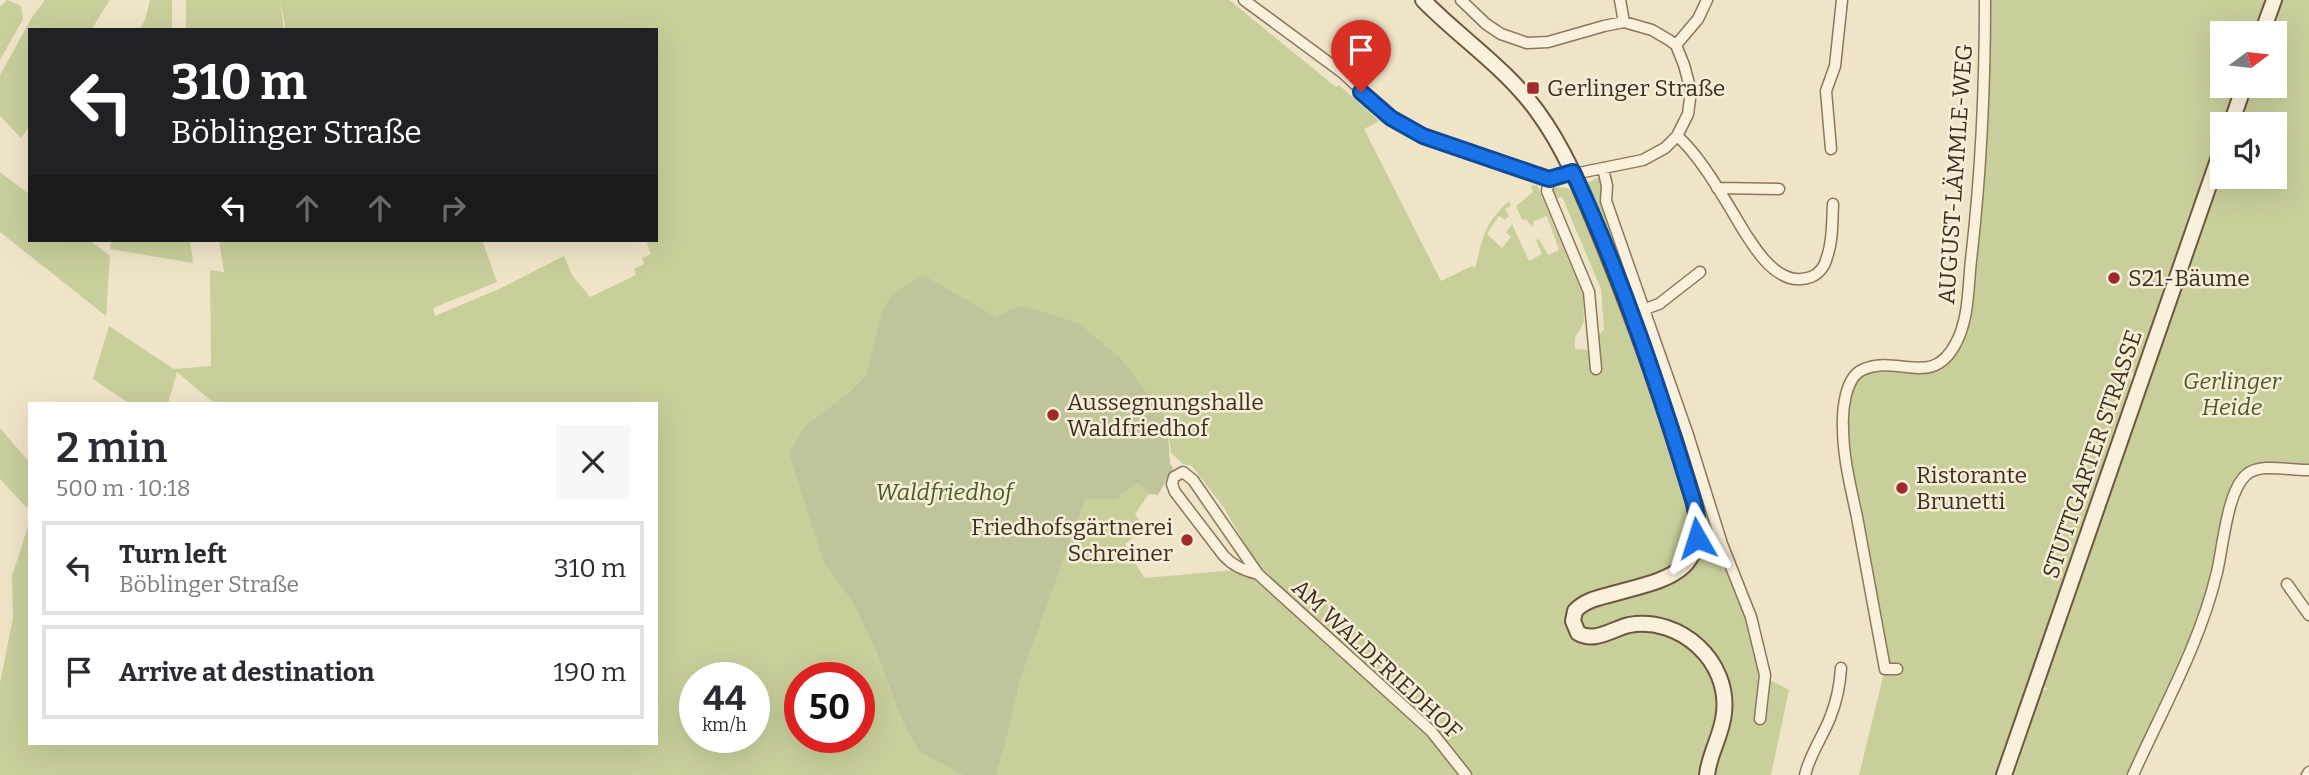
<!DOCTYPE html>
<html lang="en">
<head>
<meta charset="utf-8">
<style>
  body { margin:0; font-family:Bitter,serif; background:#f7f7f7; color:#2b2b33; height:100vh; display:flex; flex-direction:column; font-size:26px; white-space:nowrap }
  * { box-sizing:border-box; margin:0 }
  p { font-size:23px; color:#7c7c81 }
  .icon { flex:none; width:38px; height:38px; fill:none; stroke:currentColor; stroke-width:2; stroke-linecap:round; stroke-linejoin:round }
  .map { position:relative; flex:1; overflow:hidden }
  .drawer { position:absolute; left:28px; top:402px; width:630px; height:343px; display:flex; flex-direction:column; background:#fff; border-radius:0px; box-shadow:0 7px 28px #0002 }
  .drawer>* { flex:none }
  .hud { position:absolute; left:28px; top:28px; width:630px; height:214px; border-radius:0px; box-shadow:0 7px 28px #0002; background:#202124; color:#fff; overflow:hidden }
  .needle { width:46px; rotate:75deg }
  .buttons { position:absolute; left:2210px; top:21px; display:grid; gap:14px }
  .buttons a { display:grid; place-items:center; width:77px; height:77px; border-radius:0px; background:#fff; box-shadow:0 7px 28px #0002; font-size:35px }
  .speed { position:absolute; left:679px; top:662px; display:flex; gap:14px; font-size:35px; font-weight:700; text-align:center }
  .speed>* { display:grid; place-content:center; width:91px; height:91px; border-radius:50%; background:#fff; box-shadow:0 7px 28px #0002; line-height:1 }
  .speed small { font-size:18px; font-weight:400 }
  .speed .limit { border:10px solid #d22; background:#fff; color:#111 }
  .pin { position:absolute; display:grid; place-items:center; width:60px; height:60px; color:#fff; margin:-72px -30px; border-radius:50% 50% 50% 0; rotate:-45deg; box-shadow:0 0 7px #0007 }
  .pin .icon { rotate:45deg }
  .me { position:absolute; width:77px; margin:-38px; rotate:354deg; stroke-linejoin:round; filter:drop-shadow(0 0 5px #0008) }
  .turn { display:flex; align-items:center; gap:24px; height:147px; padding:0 28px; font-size:32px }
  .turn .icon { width:91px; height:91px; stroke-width:2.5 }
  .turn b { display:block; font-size:49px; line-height:60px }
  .lanes { display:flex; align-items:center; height:66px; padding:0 28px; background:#0003; justify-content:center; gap:35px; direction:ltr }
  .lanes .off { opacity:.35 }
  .round { display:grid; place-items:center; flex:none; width:74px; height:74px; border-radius:0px; background:#f7f7f7 }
  .summary { display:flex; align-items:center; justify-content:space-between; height:119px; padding:0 28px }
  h1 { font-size:42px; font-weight:600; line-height:52px }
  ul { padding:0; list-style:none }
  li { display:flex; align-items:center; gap:21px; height:94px; margin:0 14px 10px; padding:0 14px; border:4px solid #e1e1e2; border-radius:0px }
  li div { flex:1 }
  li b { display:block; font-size:26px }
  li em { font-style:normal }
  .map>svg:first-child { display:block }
  .green { fill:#c9cf9b; fill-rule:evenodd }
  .cemetery { fill:#bfc49a }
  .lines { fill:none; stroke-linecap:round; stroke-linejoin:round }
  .street-casing { stroke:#8d765c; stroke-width:13 }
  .secondary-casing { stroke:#6f573f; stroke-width:18 }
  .street { stroke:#faf1dc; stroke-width:10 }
  .secondary { stroke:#faf1dc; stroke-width:14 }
  .route-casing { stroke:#114b97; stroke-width:18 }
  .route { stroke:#1a73e8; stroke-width:12 }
  .poi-dot { fill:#9e2a2b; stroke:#f7eed8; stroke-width:2.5 }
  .labels { text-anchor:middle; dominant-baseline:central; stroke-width:5; stroke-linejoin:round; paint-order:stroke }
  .poi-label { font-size:23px; fill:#3d2e20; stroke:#f7eed8; text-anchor:start }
  .street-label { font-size:23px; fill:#3d2e20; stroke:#f7eed8 }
  .park-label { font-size:23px; font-style:italic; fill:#4d5a26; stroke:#f7eed8 }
</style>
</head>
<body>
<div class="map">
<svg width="2309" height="775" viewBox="0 0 2309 775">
  <rect width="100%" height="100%" fill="#f0e4c8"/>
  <path class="green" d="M7,0L21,6L23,19L0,60V7Z
    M45,0H110L91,30H30V125L21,138L0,116V75L32,17Z
    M150,0H172V30H139L145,20Z
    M186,0H1229L1336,87L1339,85L1379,121L1364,129L1441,281L1472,266L1475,269C1482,239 1485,222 1509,201L1511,206L1505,209L1509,216L1505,220L1499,216L1487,234L1502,248L1511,237L1506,232L1512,224L1529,261L1542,254L1536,240L1539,239L1548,255L1559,250L1547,216L1534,221L1532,227L1526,219L1522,220L1516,206L1533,192L1531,186L1537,185L1583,295L1584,322L1575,338V349L1589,350L1592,370L1600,369L1598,335L1604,330L1601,289L1562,197L1555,199L1552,191L1554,187L1567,188L1575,193L1627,315L1690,511L1688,525H1691C1690,533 1690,545 1686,552C1666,589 1603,582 1571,603L1584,612L1595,606L1679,579L1694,563L1702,543L1585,184L1600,177L1749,619L1763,676L1789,690L1771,775H996L1006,743L1020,681L1085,498L1117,499L1137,483L1149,494L1135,514L1145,529L1125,544L1144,578L1259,568L1224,508L1192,466L1183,464L1171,453L1166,419L924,275L870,359L866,375L848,393L805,426L811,520L823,561L854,605L875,649L903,723L919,752L962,775H0V683L13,618L12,576L30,520V744H656V404H215L177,372L168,404H130L93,379L109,326L174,369L211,366L210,270L224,272L219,240H482L497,282L433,308L435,316L501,288L564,256L572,275L590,297L636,275L634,269L644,264L642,258L651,254L646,240H656V30H286L280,1L284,30H186ZM695,677H754V737H695ZM800,677H859V737H800Z
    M1985,0H2268L2257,33H2222V86H2238L2225,124H2222V131L2139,374L2127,372L2133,383L2102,479L1999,775H1859L1885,669L1843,428L1851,384L1873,365L1926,369L1950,353L1967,308Z
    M2282,0H2309V469H2256L2235,483L2213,588L2143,748L2140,747L2127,775H2014L2042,690H2048L2042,684L2222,166V177H2275V124H2237L2251,86H2275V33H2270Z
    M0,172L30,195V240H89L110,256L106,316L0,232Z
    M111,240H190L193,263L110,249Z
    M0,428L30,463V501L27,508L0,479Z"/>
  <path class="cemetery" d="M924,275L996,317L1021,305L1080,324L1122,360L1167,419L1170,464L1173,468L1158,495L1149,494L1137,483L1117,499H1085L1020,681L1006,743L996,775H962L919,752L903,723L875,649L854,605L823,561L789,453L805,426L848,393L866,375L882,311L893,293Z"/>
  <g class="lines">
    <defs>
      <path id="street" d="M1244,0L1343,73L1391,118L1423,136L1549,179L1643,160L1665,148L1677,136L1688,114L1691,91L1684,65L1676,45L1669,40L1652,30L1624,22L1604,26L1548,42L1527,43L1501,34L1486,24L1461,0
        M1620,0L1624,22
        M1676,45L1698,19L1707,0
        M1677,136C1701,156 1728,205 1745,233C1755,248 1767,268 1785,276C1792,280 1803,280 1811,277C1819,274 1825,266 1827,257C1833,241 1832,221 1833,204
        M1831,149L1826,91L1835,66L1842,0
        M1603,168L1607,186L1606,201L1688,435L1722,544L1751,617L1765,675L1760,719
        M1549,179L1547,191L1589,292L1596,369
        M1717,188L1779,189
        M1645,309L1659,304L1700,272
        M1258,574C1245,571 1233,566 1224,556L1175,492L1172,484L1174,477L1183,472L1193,480L1258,574L1431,731L1466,775
        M2287,584L2309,615
        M1897,669H1885C1876,618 1866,568 1857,517C1851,488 1843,458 1843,428C1842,411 1845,378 1862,370C1897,353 1932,390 1956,343C1969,319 1968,287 1971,260C1981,174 1985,87 1985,0
        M1805,775C1810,754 1822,738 1830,718C1836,703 1840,685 1841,668
        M2133,775C2163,708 2200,644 2217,572C2223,547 2227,492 2246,475C2260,462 2291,471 2309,470
        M2307,775L2309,772"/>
      <path id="secondary" d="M1423,0C1460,38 1505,67 1537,111C1565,149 1583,194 1601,238C1637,325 1667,413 1694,503C1710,576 1665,579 1609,595C1597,598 1584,601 1575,611L1573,621L1578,633C1595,643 1612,629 1629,625C1680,616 1730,661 1724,713C1722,735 1709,754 1707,775
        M2262,33L2274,0
        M2231,124L2244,86
        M2004,775L2222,148"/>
    </defs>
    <use href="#street" class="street-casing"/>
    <use href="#secondary" class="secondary-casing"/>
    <use href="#street" class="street"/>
    <use href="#secondary" class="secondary"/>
  </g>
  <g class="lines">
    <defs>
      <path id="route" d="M1361,92L1391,118L1423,136L1549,179L1573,172C1623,279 1660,391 1694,503L1697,517V538"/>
    </defs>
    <use href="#route" class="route-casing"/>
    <use href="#route" class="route"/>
  </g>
  <g class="poi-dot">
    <rect x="1526" y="81" width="14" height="14" rx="3.5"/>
    <circle cx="2114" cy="278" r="7"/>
    <circle cx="1053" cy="415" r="7"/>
    <circle cx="1902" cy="488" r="7"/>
    <circle cx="1187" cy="540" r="7"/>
  </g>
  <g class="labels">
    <g class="poi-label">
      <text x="1547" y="88">Gerlinger Straße</text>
      <text x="2128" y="278">S21-Bäume</text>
      <text x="1067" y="402">Aussegnungshalle<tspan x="1067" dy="26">Waldfriedhof</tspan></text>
      <text x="1916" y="475">Ristorante<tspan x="1916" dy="26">Brunetti</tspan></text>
      <text x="1173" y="527" text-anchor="end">Friedhofsgärtnerei<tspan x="1173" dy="26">Schreiner</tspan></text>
    </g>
    <g class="street-label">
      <text transform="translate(1955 174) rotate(-86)">AUGUST-LÄMMLE-WEG</text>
      <text transform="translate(2092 454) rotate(-71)">STUTTGARTER STRASSE</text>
      <text transform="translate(1377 659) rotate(43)">AM WALDFRIEDHOF</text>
    </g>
    <g class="park-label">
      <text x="2232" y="381">Gerlinger<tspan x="2232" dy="26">Heide</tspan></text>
      <text x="944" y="492">Waldfriedhof</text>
    </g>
  </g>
</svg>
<div class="buttons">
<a><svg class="needle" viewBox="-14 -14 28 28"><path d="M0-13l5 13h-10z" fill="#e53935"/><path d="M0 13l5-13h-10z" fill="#7c7c81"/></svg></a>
<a><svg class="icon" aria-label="sound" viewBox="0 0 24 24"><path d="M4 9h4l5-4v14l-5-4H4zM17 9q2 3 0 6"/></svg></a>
</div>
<div class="speed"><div>44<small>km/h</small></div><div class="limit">50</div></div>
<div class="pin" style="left:1361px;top:92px;background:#d93025"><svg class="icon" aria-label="arrive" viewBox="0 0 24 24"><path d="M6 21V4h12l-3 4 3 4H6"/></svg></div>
<svg class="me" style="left:1697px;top:538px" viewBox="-20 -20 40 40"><path d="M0-17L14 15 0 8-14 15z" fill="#1a73e8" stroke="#fff" stroke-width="4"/></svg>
<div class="hud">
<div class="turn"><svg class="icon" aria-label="left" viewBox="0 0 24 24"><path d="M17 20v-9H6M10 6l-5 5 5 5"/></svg><div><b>310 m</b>Böblinger Straße</div></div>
<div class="lanes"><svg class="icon" aria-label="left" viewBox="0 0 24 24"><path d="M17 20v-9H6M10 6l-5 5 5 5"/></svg><svg class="icon off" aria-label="ahead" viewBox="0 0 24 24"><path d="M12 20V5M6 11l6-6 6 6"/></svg><svg class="icon off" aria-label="ahead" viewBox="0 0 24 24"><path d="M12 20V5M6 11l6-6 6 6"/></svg><svg class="icon off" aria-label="right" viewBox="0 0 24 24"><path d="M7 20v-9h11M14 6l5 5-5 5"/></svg></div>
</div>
<section class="drawer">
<div class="summary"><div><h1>2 min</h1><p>500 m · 10:18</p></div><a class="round"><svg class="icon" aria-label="close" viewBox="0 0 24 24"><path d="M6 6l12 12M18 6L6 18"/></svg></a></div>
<ul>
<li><svg class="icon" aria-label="left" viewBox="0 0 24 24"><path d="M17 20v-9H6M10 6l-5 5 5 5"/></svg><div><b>Turn left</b><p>Böblinger Straße</p></div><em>310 m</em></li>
<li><svg class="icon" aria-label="arrive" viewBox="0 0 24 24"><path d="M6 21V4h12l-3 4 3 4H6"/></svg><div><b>Arrive at destination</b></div><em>190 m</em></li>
</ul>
</section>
</div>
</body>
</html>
